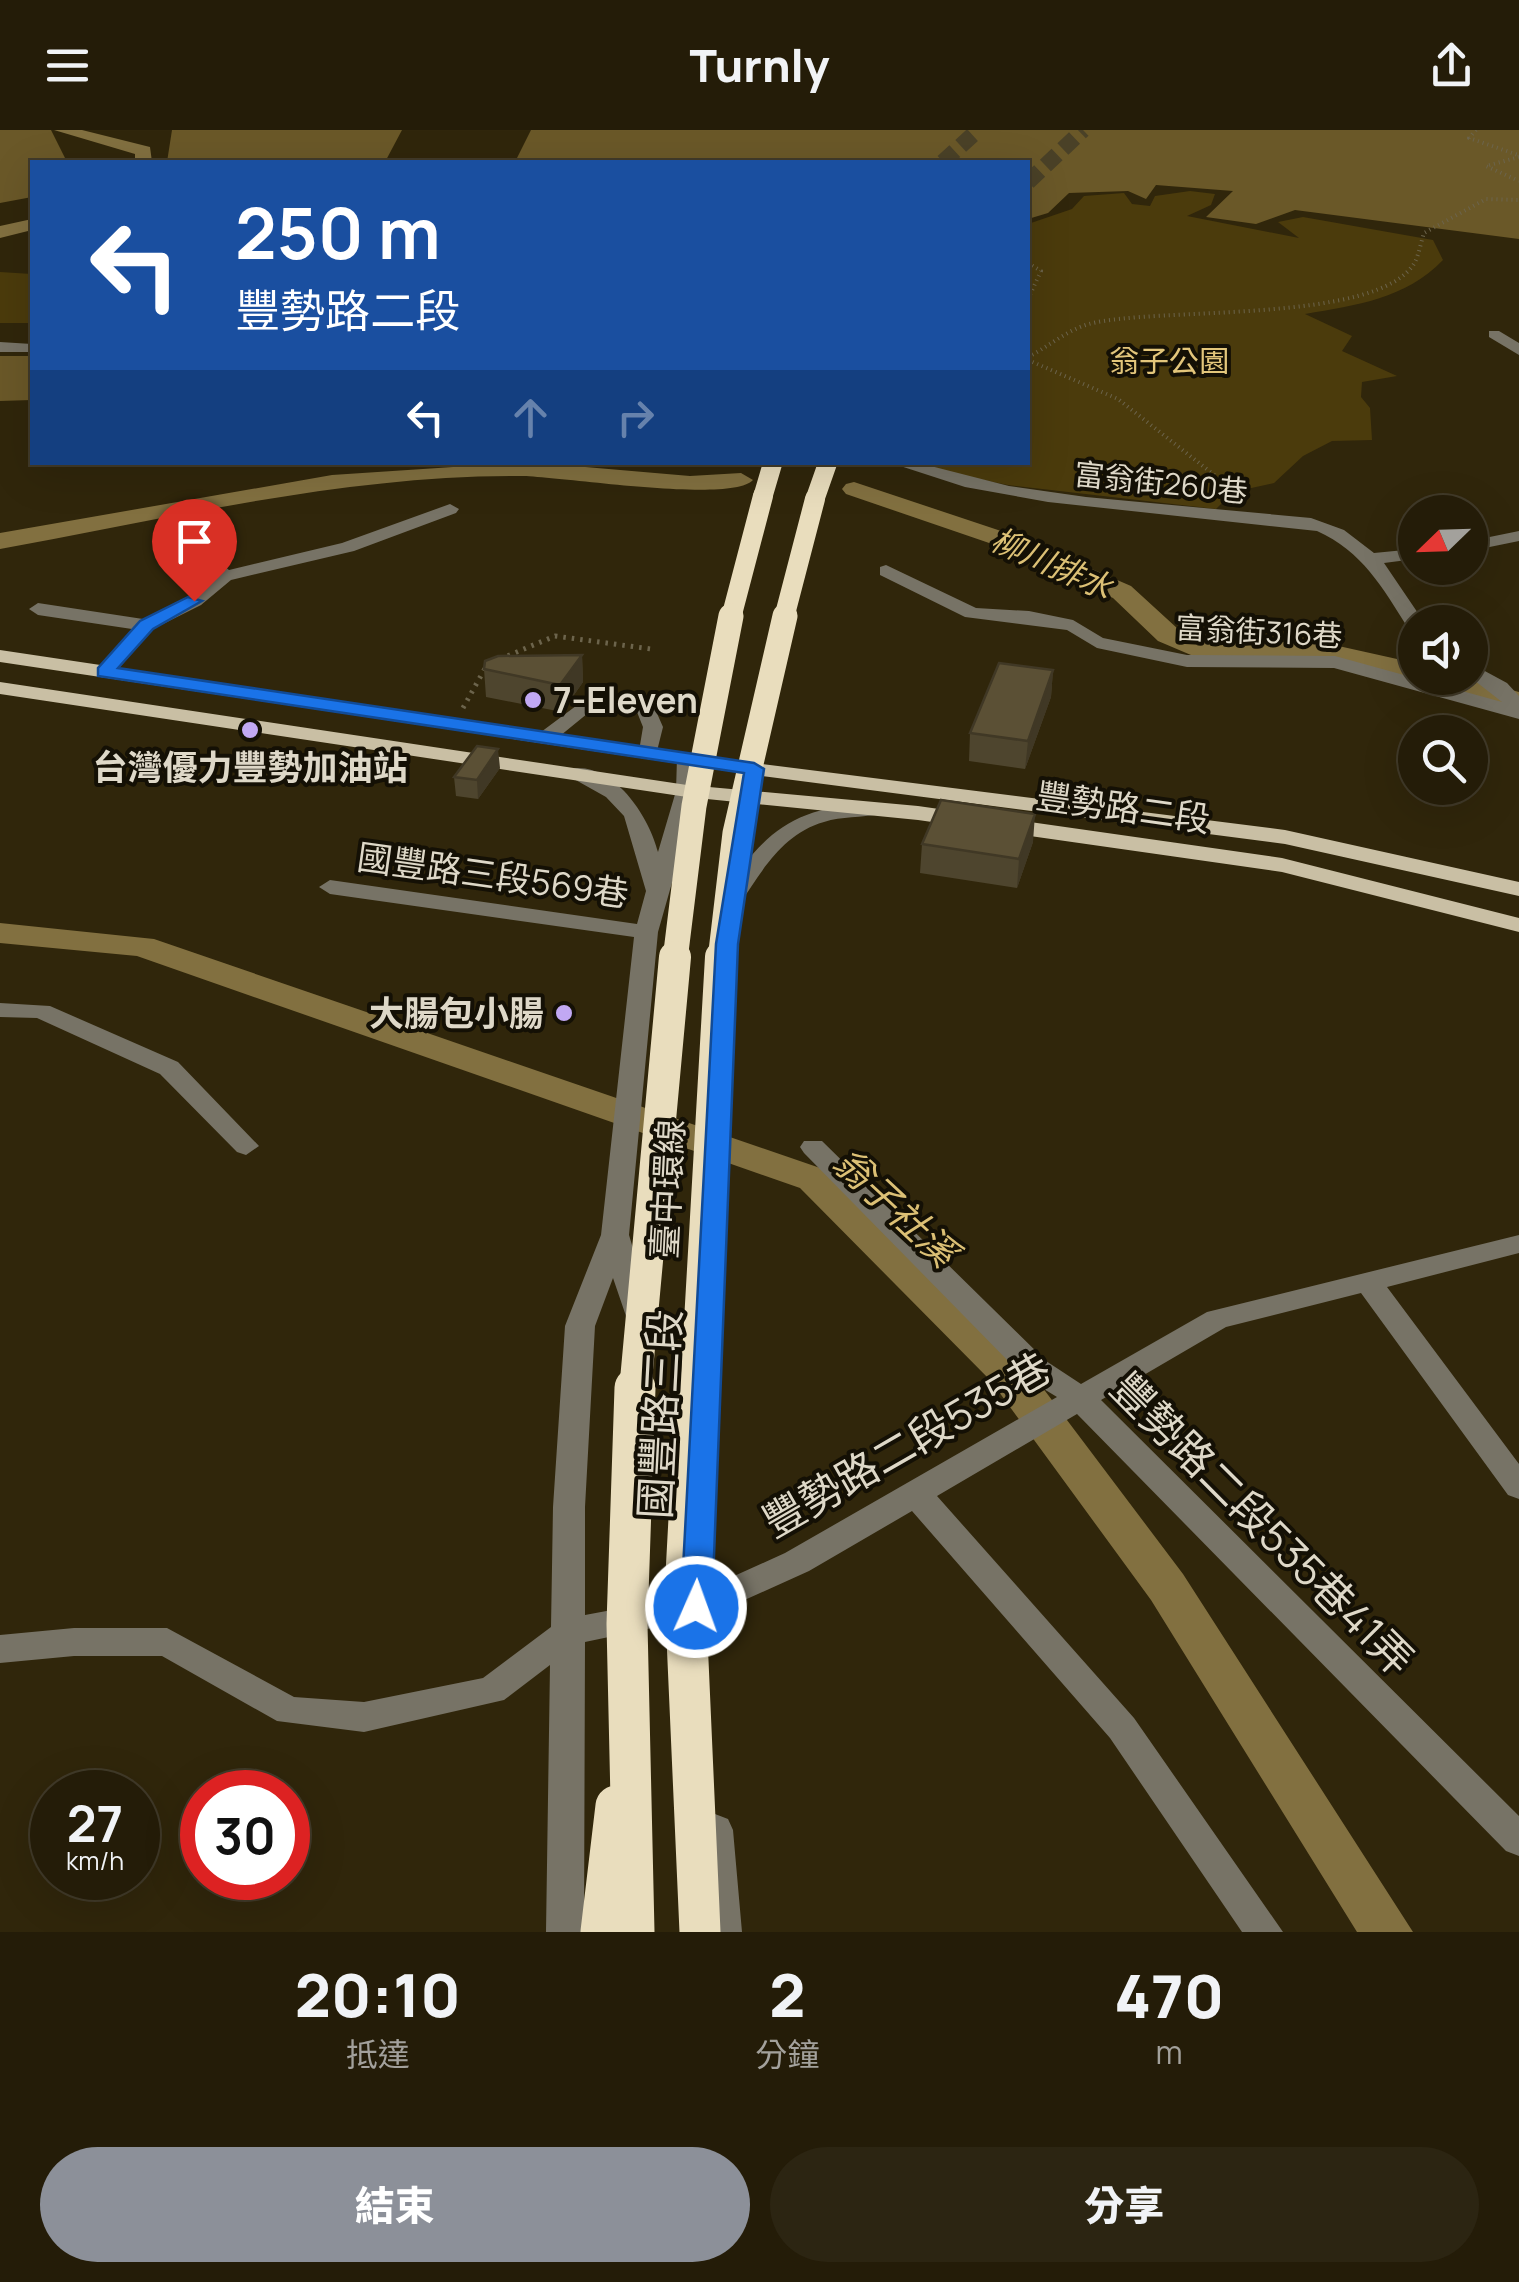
<!DOCTYPE html>
<html lang="zh-TW">
<head>
<meta charset="utf-8">
<style>
  body { margin:0; font-family:Manrope,"Noto Sans TC",sans-serif; background:#2c2512; color:#f1f3f6; height:100vh; display:flex; flex-direction:column; font-size:38px; white-space:nowrap }
  * { box-sizing:border-box; margin:0 }
  p { font-size:32px; color:#a3a19c }
  .icon { flex:none; width:55px; height:55px; fill:none; stroke:currentColor; stroke-width:2; stroke-linecap:round; stroke-linejoin:round }
  .map { position:relative; height:1802px; overflow:hidden }
  .sheet { display:flex; flex-direction:column; background:#241c08; flex:1 }
  .sheet>* { flex:none }
  .guide { position:absolute; left:30px; top:30px; width:1000px; height:305px; border-radius:0px; box-shadow:0 10px 40px #0002,0 0 0 2px #413a29; background:#1a4fa0; color:#fff; overflow:hidden }
  .needle { width:65px; rotate:247deg }
  .tools { position:absolute; left:1398px; top:365px; display:grid; gap:20px }
  .tools a { display:grid; place-items:center; width:90px; height:90px; border-radius:50%; background:#241c08; box-shadow:0 10px 40px #0002,0 0 0 2px #413a29; font-size:50px }
  .speed { position:absolute; left:30px; top:1640px; display:flex; gap:20px; font-size:50px; font-weight:700; text-align:center }
  .speed>* { display:grid; place-content:center; width:130px; height:130px; border-radius:50%; background:#241c08; box-shadow:0 10px 40px #0002,0 0 0 2px #413a29; line-height:1 }
  .speed small { font-size:25px; font-weight:400 }
  .speed .limit { border:15px solid #d22; background:#fff; color:#111 }
  .pin { position:absolute; display:grid; place-items:center; width:85px; height:85px; color:#fff; margin:-102px -42px; border-radius:50% 50% 50% 0; rotate:-45deg; box-shadow:0 0 10px #0007 }
  .pin .icon { rotate:45deg }
  .me { position:absolute; width:110px; margin:-55px; rotate:2deg; stroke-linejoin:round; filter:drop-shadow(0 0 8px #0008) }
  .turn { display:flex; align-items:center; gap:35px; height:210px; padding:0 40px; font-size:45px }
  .turn .icon { width:130px; height:130px; stroke-width:2.5 }
  .turn b { display:block; font-size:70px; line-height:85px }
  .lanes { display:flex; align-items:center; height:95px; padding:0 40px; background:#0003; justify-content:center; gap:50px; direction:ltr }
  .lanes .off { opacity:.35 }
  .eta { display:flex; justify-content:space-evenly; align-items:center; height:170px; text-align:center }
  .eta b { font-size:60px; font-weight:800; line-height:70px }
  .button { display:flex; gap:20px; margin-top:auto; padding:20px 40px }
  .button a { flex:1; height:115px; border-radius:60px; background:#8c9099; color:#fff; font-size:40px; font-weight:800; line-height:115px; text-align:center }
  .button a+a { background:#2c2512; color:#f1f3f6 }
  header { display:flex; justify-content:space-between; align-items:center; height:130px; padding:0 40px; background:#241c08; font-size:45px; font-weight:800 }
  .map>svg:first-child { display:block }
  .green { fill:#4b3b0c }
  .forest { fill:#6a5828 }
  .lines { fill:none; stroke-linecap:round; stroke-linejoin:round }
  .canal { fill:#827040; fill-rule:evenodd }
  .highway-tunnel { stroke:#4a4127; stroke-width:16; stroke-dasharray:16 8; stroke-linecap:butt }
  .path-far1 { stroke:#6c644c; stroke-width:4; stroke-dasharray:1 4; stroke-linecap:butt }
  .path { stroke:#6c644c; stroke-width:5; stroke-dasharray:2.5 6; stroke-linecap:butt }
  .minor { fill:#777366; fill-rule:evenodd }
  .major { fill:#c9bfa4; fill-rule:evenodd }
  .highway { fill:#e9ddbd; fill-rule:evenodd }
  .highway-bridge-far3 { stroke:#e9ddbd; stroke-width:20 }
  .highway-bridge-far2 { stroke:#e9ddbd; stroke-width:25 }
  .highway-bridge-far1 { stroke:#e9ddbd; stroke-width:32 }
  .highway-bridge { stroke:#e9ddbd; stroke-width:41 }
  .wall { fill:#4e452e }
  .shaded-wall { fill:#403825 }
  .building { fill:#5b5035; stroke:#403825; stroke-width:2.5 }
  .route { fill:#1a73e8; stroke:#114b97; stroke-width:2.5 }
  .poi-dot { fill:#c1a8f3; stroke:#141005; stroke-width:4 }
  .labels { text-anchor:middle; dominant-baseline:central; stroke-width:8; stroke-linejoin:round; paint-order:stroke }
  .far-park-label { font-size:30px; fill:#e3c67b; stroke:#141005 }
  .far-street-label { font-size:30px; fill:#ded8c8; stroke:#141005 }
  .far-water-label { font-size:32px; font-style:italic; fill:#dcc075; stroke:#141005 }
  .poi-label { font-size:35px; font-weight:bold; fill:#ded8c8; stroke:#141005; text-anchor:start }
  .street-label { font-size:35px; fill:#ded8c8; stroke:#141005 }
  .water-label { font-size:38px; font-style:italic; fill:#dcc075; stroke:#141005 }
  .near-street-label { font-size:42px; fill:#ded8c8; stroke:#141005 }
</style>
</head>
<body>
<header><svg class="icon" aria-label="menu" viewBox="0 0 24 24"><path d="M4 6h16M4 12h16M4 18h16"/></svg>Turnly<svg class="icon" aria-label="share" viewBox="0 0 24 24"><path d="M12 15V3M7 8l5-5 5 5M5 13v7h14v-7"/></svg></header>
<div class="map">
<svg width="1519" height="1802" viewBox="0 0 1519 1802">
  <rect width="100%" height="100%" fill="#30260b"/>
  <path class="green" d="M1190,61L1215,64L1211,75L1187,86L1299,108L1278,92L1303,87L1433,110L1443,130C1405,169 1357,175 1305,184L1352,206L1342,221L1397,246L1362,252L1361,267L1370,278L1372,310L1332,311L1303,326L1274,353L1233,362L1216,379L1008,355L944,342L925,333L1028,332V94L1072,79L1084,66L1124,63L1132,74L1150,76L1155,66Z
    M0,142L32,144V193H0Z"/>
  <path class="forest" d="M0,0H51L67,32H32V67L0,73Z
    M172,0H402L385,32H167Z
    M531,0H1519V109L1295,80L1256,94L1206,87L1233,61L1156,55L1146,69L1128,61L1069,63L1048,83L1028,89V32H515Z
    M0,226H32V270L0,271Z"/>
  <g class="lines">
    <path class="canal" d="M54,0H82L150,17L152,32H135V24Z
      M32,89V100L0,108V96Z
      M527,332L690,346L741,343L753,350C731,374 560,346 520,346C346,345 171,388 0,419V403L332,345Z
      M854,352L1013,405L1131,456L1178,499L1212,514L1316,511L1415,533V548H1422L1415,549L1316,527L1198,528L1158,511L1113,468L995,415L846,364L842,359L846,354Z
      M1423,548H1466L1519,562V579L1427,554Z
      M0,793L154,809L826,1040L1021,1229L1183,1444L1413,1802H1357L1151,1470L991,1251L800,1058L137,826L0,813Z"/>
    <path class="highway-tunnel" d="M943,32L978,0
      M1028,52L1083,0"/>
    <path class="path-far1" d="M1476,0L1469,8L1518,25
      M1519,27L1486,36L1519,51
      M1028,133L1041,141L1028,169
      M1028,227C1048,217 1067,200 1089,194C1156,176 1380,195 1415,132C1419,124 1421,112 1424,103L1486,69L1519,70
      M1028,230L1118,269L1232,359L1225,363"/>
    <path class="path" d="M500,529L555,506L651,519
      M463,578L488,533"/>
    <path class="minor" d="M1489,201H1499L1519,213V225L1489,207Z
      M0,212L32,214V222H0Z
      M888,332H915L1009,356L1086,367L1311,388L1344,400L1374,423L1415,419V429L1384,433L1424,492H1415V500L1408,498C1383,458 1362,421 1317,401L1048,372L965,357Z
      M450,374L459,379L456,383L354,421L231,450L201,475L153,499L112,546H98L95,542L132,499L38,485L29,479L38,473L143,489L187,467L214,446L186,422V414H198L229,440L342,413Z
      M1519,401V411L1470,421V411Z
      M886,435L976,478L1029,481L1073,490L1103,508L1187,525L1335,526L1502,572L1470,547V533L1507,553L1519,566V589L1334,538L1187,537L1097,518L1067,500L965,487L880,445V437Z
      M588,567L652,572L663,597L656,625L649,627L639,621L643,597L637,582L593,579L555,610H541V602Z
      M688,622L699,628L698,661L658,802L629,1105L652,1182L647,1189H627L613,1148L595,1196L585,1377V1485L692,1465L785,1423L1057,1267L1024,1247L804,1023L800,1017L804,1011H822L1046,1231L1081,1254L1207,1182L1519,1105V1123L1387,1157L1519,1334V1369L1508,1365L1361,1163L1226,1197L1101,1270L1519,1686V1726L1506,1721L1077,1284L937,1366L1134,1588L1283,1802H1242L1110,1608L912,1381L809,1441L709,1486L585,1512L584,1802H546L550,1535L504,1570L364,1602L277,1591L162,1526H74L0,1533V1505L74,1498H167L294,1567L364,1572L483,1548L551,1497L553,1377L565,1196L601,1105L634,807L330,764L319,757L330,750L637,794L646,761L624,686L606,667L565,644L568,639C613,630 649,686 658,722L676,661L677,628Z
      M872,672L880,674L883,679L880,684C861,688 842,686 824,692C782,704 762,741 739,775L731,777L719,770C764,702 789,679 872,672Z
      M0,873L50,876L178,932L259,1016L246,1025L237,1022L160,944L37,888L0,887Z
      M715,1684L728,1689L733,1700L742,1802H704L697,1700L702,1689Z"/>
    <path class="major" d="M0,520L754,633L1285,700L1519,752V766L1285,714L754,645L0,532Z
      M0,552L687,655L918,676L1282,728L1519,788V802L1282,742L918,690L687,667L0,564Z"/>
    <path class="highway" d="M763,332H783L773,366L763,372L753,366Z
      M818,332H838L825,369L815,375L805,369Z"/>
    <path class="highway-bridge-far3" d="M731,488L763,366
      M784,488L815,369"/>
    <path class="highway-bridge-far2" d="M675,830L694,676L731,486
      M720,830L735,703L785,486"/>
    <path class="highway-bridge-far1" d="M635,1261L675,827
      M696,1261L721,827"/>
    <path class="highway-bridge" d="M696,1258L685,1463L700,1802
      M601,1802L616,1676
      M634,1802L627,1494L635,1258"/>
  </g>
  <path class="wall" d="M582,525L583,552L562,582L486,567L484,539Z
    M1053,540L1051,567L1025,639L969,631L970,603Z
    M500,638L478,669L456,666L454,647Z
    M1033,712L1017,758L920,743L922,714Z"/>
  <path class="shaded-wall" d="M582,525L583,552L562,582L560,555Z
    M1053,540L1051,567L1025,639L1028,611Z
    M498,619L500,638L478,669L477,650Z
    M1035,684L1033,712L1017,758L1019,729Z"/>
  <path class="building" d="M582,525L560,555L484,539L485,531L498,526Z
    M999,533L1053,540L1028,611L970,603Z
    M477,616L498,619L477,650L454,647Z
    M941,670L1035,684L1019,729L922,714Z"/>
  <path class="route" d="M188,467L202,471L153,499L118,538L754,633L764,639L738,814L712,1477L707,1486L696,1489L686,1486L681,1477L716,814L744,643L98,546V538L140,491Z"/>
  <g class="poi-dot">
    <circle cx="533" cy="570" r="10"/>
    <circle cx="250" cy="600" r="10"/>
    <circle cx="564" cy="883" r="10"/>
  </g>
  <g class="labels">
    <g class="far-park-label">
      <text x="1169" y="230">翁子公園</text>
    </g>
    <g class="far-street-label">
      <text transform="translate(1161 352) rotate(6)">富翁街260巷</text>
      <text transform="translate(1259 501) rotate(3)">富翁街316巷</text>
    </g>
    <g class="far-water-label">
      <text transform="translate(1052 433) rotate(24)">柳川排水</text>
    </g>
    <g class="poi-label">
      <text x="553" y="570">7-Eleven</text>
      <text x="250" y="637" text-anchor="middle">台灣優力豐勢加油站</text>
      <text x="544" y="883" text-anchor="end">大腸包小腸</text>
    </g>
    <g class="street-label">
      <text transform="translate(1123 677) rotate(8)">豐勢路二段</text>
      <text transform="translate(493 745) rotate(8)">國豐路三段569巷</text>
      <text transform="translate(667 1059) rotate(-87)">臺中環線</text>
    </g>
    <g class="water-label">
      <text transform="translate(896 1076) rotate(43)">翁子社溪</text>
    </g>
    <g class="near-street-label">
      <text transform="translate(659 1284) rotate(-87)">國豐路三段</text>
      <text transform="translate(906 1314) rotate(-30)">豐勢路二段535巷</text>
      <text transform="translate(1263 1393) rotate(45)">豐勢路二段535巷41弄</text>
    </g>
  </g>
</svg>
<div class="tools">
<a><svg class="needle" viewBox="-14 -14 28 28"><path d="M0-13l5 13h-10z" fill="#e53935"/><path d="M0 13l5-13h-10z" fill="#a3a19c"/></svg></a>
<a><svg class="icon" aria-label="sound" viewBox="0 0 24 24"><path d="M4 9h4l5-4v14l-5-4H4zM17 9q2 3 0 6"/></svg></a>
<a><svg class="icon" aria-label="search" viewBox="0 0 24 24"><circle cx="10" cy="10" r="6"/><path d="M15 15l6 6"/></svg></a>
</div>
<div class="speed"><div>27<small>km/h</small></div><div class="limit">30</div></div>
<div class="pin" style="left:194px;top:471px;background:#d93025"><svg class="icon" aria-label="arrive" viewBox="0 0 24 24"><path d="M6 21V4h12l-3 4 3 4H6"/></svg></div>
<svg class="me" style="left:696px;top:1477px" viewBox="-20 -20 40 40"><circle r="17" fill="#1a73e8" stroke="#fff" stroke-width="3"/><path d="M0-11L8 9 0 5-8 9z" fill="#fff"/></svg>
<div class="guide">
<div class="turn"><svg class="icon" aria-label="left" viewBox="0 0 24 24"><path d="M17 20v-9H6M10 6l-5 5 5 5"/></svg><div><b>250 m</b>豐勢路二段</div></div>
<div class="lanes"><svg class="icon" aria-label="left" viewBox="0 0 24 24"><path d="M17 20v-9H6M10 6l-5 5 5 5"/></svg><svg class="icon off" aria-label="ahead" viewBox="0 0 24 24"><path d="M12 20V5M6 11l6-6 6 6"/></svg><svg class="icon off" aria-label="right" viewBox="0 0 24 24"><path d="M7 20v-9h11M14 6l5 5-5 5"/></svg></div>
</div>
</div>
<section class="sheet">
<div class="eta">
<div><b>20:10</b><p>抵達</p></div>
<div><b>2</b><p>分鐘</p></div>
<div><b>470</b><p>m</p></div>
</div>
<div class="button"><a>結束</a><a>分享</a></div>
</section>
</body>
</html>
